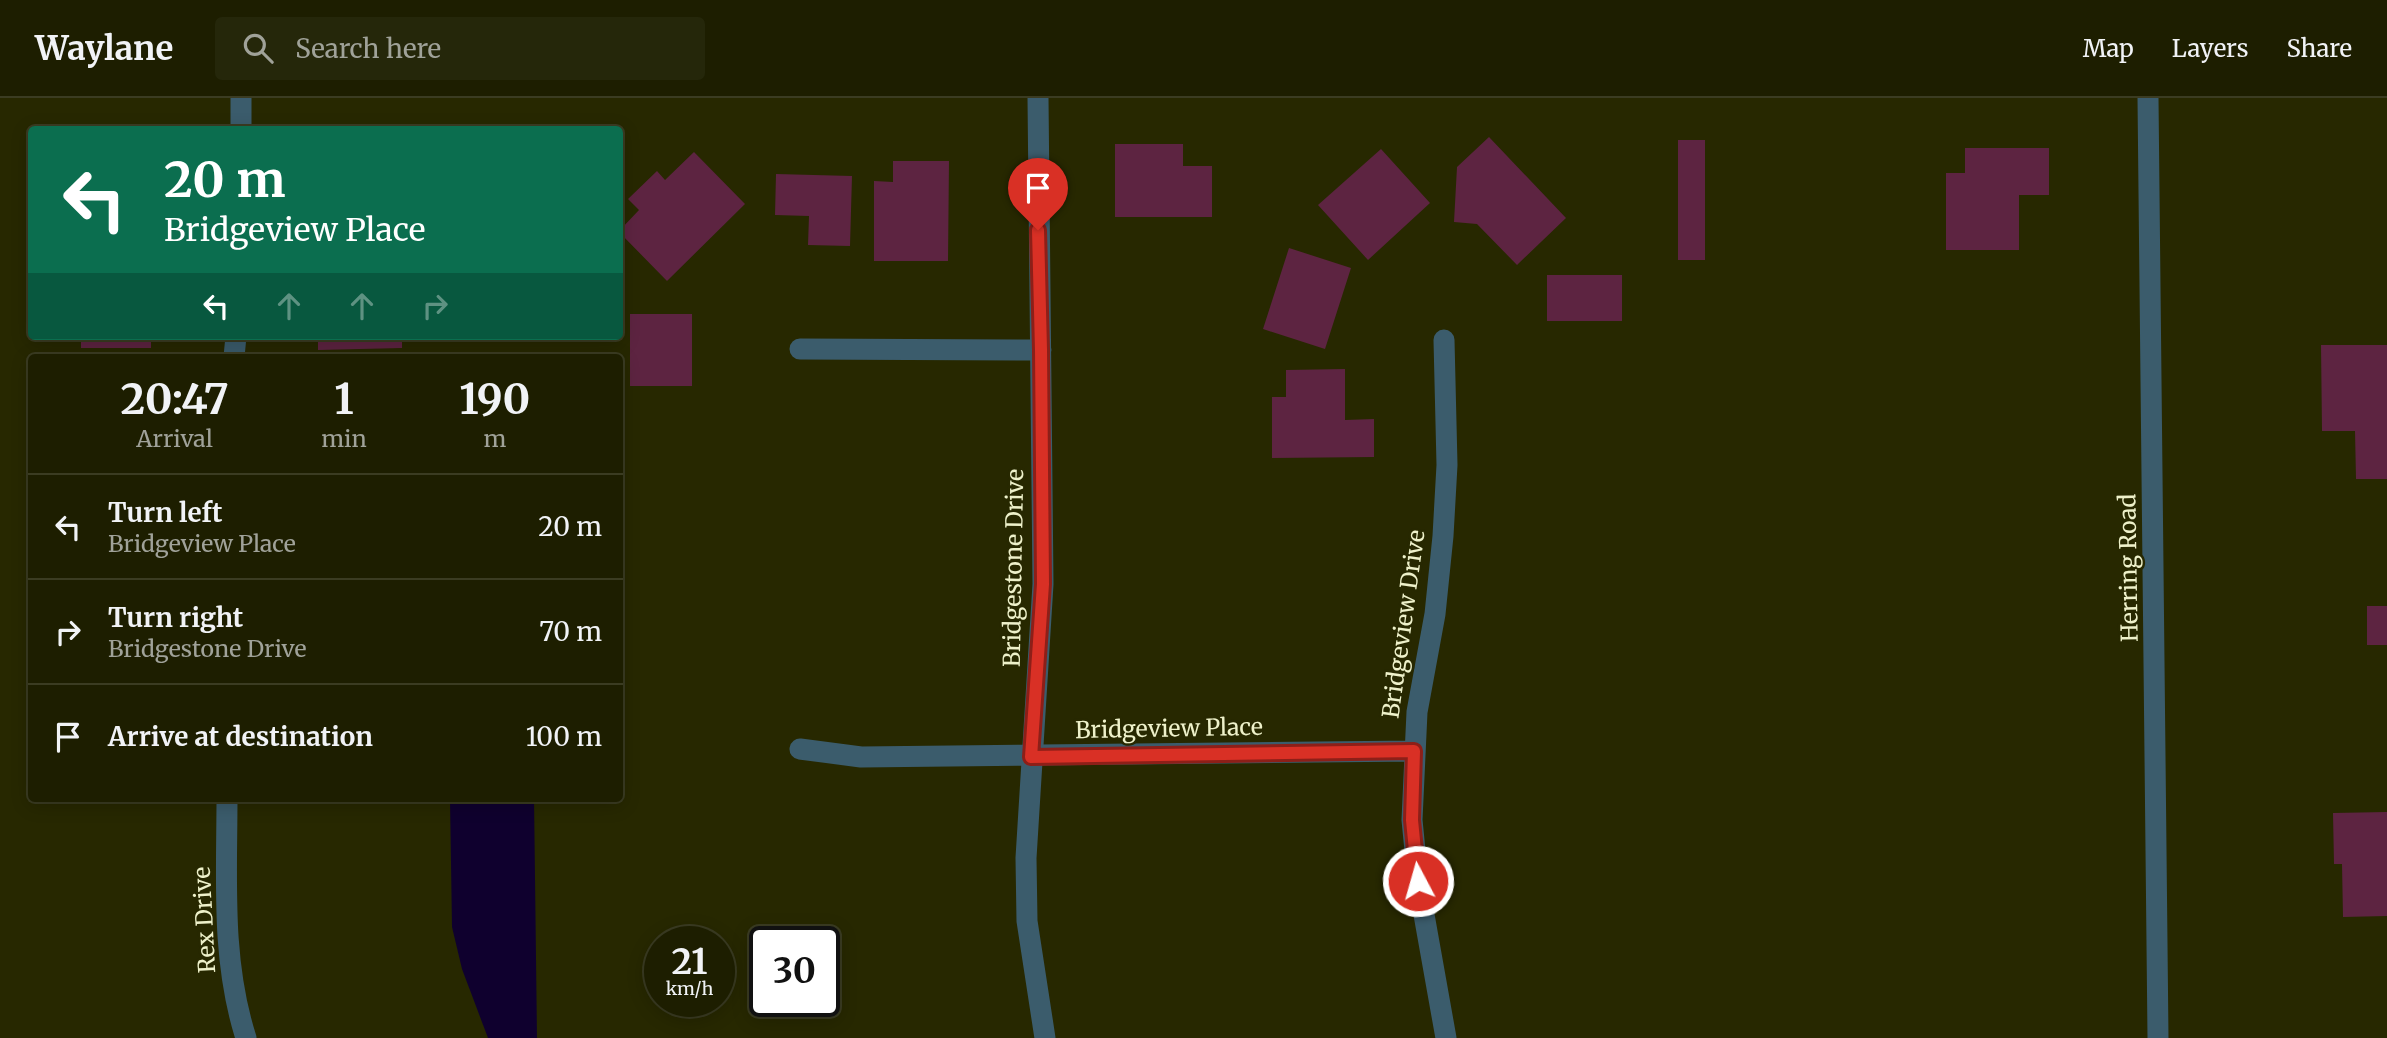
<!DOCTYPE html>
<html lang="en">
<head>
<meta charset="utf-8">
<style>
  body { margin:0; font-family:Merriweather,serif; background:#25270a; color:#f1f3f6; height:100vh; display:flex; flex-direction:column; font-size:26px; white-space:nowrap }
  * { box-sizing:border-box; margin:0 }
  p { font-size:23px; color:#a0a299 }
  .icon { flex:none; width:38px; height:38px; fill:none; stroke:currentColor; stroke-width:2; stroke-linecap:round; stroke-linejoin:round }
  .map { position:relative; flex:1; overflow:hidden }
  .drawer { position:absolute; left:28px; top:256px; width:595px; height:448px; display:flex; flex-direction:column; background:#1d1e00; border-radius:7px; box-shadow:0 4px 18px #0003,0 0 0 2px #3b3c22 }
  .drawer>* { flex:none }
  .top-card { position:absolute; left:28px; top:28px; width:595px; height:214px; border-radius:7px; box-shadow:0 4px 18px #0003,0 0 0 2px #3b3c22; background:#0b6e4f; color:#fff; overflow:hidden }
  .speed { position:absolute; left:644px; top:828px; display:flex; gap:14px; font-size:35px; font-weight:700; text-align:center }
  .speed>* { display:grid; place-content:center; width:91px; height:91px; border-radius:50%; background:#1d1e00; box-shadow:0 4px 18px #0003,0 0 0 2px #3b3c22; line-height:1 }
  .speed small { font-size:18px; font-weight:400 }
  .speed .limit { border:4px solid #111; border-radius:10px; background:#fff; color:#111 }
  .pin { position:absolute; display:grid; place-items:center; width:60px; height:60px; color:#fff; margin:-72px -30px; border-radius:50% 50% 50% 0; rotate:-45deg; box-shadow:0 0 7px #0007 }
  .pin .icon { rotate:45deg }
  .me { position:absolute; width:77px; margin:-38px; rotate:354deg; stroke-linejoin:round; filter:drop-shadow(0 0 5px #0008) }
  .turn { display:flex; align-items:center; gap:24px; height:147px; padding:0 21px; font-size:32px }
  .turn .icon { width:91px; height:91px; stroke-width:2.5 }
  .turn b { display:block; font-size:49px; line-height:60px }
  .lanes { display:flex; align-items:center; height:66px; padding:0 21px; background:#0003; justify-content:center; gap:35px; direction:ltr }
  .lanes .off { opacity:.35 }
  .eta { display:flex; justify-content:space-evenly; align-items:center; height:119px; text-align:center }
  .eta b { font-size:42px; font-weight:700; line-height:49px }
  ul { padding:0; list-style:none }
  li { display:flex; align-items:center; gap:21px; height:105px; padding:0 21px; border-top:2px solid #3b3c22 }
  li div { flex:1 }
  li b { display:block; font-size:26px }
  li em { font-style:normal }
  header { display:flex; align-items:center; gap:42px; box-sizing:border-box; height:98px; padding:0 35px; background:#1d1e00; border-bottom:2px solid #3b3c22 }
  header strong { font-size:33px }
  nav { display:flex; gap:38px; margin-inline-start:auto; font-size:24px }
  .search { width:490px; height:63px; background:#25270a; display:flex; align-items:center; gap:18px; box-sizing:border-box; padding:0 24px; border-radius:7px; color:#a0a299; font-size:26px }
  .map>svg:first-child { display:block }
  .water { fill:#0f002e }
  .building { fill:#5d2441 }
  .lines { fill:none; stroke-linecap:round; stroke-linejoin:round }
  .minor { stroke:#3b5c6c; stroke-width:21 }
  .route-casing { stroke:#8d1f18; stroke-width:18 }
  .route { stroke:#d93025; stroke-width:12 }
  .labels { text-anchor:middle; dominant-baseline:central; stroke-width:5; stroke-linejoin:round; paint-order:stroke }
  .street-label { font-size:23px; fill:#eef1ca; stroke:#272800 }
</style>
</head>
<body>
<header>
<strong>Waylane</strong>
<div class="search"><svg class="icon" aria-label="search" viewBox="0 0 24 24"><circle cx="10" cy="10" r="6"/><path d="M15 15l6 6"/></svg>Search here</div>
<nav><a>Map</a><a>Layers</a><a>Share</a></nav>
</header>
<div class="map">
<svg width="2387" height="940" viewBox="0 0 2387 940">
  <rect width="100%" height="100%" fill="#272800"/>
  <path class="water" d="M450,700H534L537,940H488L462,871L452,829Z"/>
  <path class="building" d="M1489,39L1566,120L1517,167L1477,126L1454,124L1457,69Z
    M1678,42H1705V162H1678Z
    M1115,46H1183V68H1212V119H1115Z
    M1965,50H2049V97H2019V152H1946V75H1965Z
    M1381,51L1430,105L1368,162L1318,107Z
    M694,54L745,106L667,183L620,135V132L639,112L628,101L657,73L665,82Z
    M893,63H949L948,163H874V83L893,84Z
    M776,76L852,78L850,148L808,147L809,118L775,117Z
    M1289,150L1351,170L1325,251L1263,231Z
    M1547,177H1622V223H1547Z
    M630,216H692V288H630Z
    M81,238H151V250H81Z
    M318,238H402V250L318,252Z
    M2321,247H2387V381H2356L2355,333H2322Z
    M1345,271V322L1374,321V359L1272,360V299H1286V272Z
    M2367,508H2387V547H2367Z
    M2387,714V818L2343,819L2342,766H2334L2333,715Z"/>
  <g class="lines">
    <path class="minor" d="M1038,0L1043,486L1026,760L1027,823L1045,940
      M2148,0L2158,940
      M241,32V0
      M1444,242L1447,367L1443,438L1435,516L1417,614L1412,722L1418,783L1446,940
      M800,251L1041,252
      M234,259L236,238
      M800,651L861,659L1414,653
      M227,700C227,781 221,862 246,940"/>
  </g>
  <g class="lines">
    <defs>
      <path id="route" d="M1038,132L1041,252L1043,486L1031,659L1414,653L1412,722L1418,783"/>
    </defs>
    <use href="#route" class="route-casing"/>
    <use href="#route" class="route"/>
  </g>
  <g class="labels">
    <g class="street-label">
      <text transform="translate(1013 470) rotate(-89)">Bridgestone Drive</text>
      <text transform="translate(2128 470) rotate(-91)">Herring Road</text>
      <text transform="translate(1403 526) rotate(-82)">Bridgeview Drive</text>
      <text transform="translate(1169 630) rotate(-1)">Bridgeview Place</text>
      <text transform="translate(204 822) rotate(-93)">Rex Drive</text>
    </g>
  </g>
</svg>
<div class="speed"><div>21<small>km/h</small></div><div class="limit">30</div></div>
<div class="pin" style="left:1038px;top:132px;background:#d93025"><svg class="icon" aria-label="arrive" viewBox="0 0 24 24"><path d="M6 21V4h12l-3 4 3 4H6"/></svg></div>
<svg class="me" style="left:1418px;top:783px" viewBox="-20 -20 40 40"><circle r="17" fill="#d93025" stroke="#fff" stroke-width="3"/><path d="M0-11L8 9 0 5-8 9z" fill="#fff"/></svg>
<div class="top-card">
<div class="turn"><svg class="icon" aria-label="left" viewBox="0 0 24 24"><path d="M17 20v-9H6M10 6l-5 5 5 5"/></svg><div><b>20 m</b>Bridgeview Place</div></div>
<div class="lanes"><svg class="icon" aria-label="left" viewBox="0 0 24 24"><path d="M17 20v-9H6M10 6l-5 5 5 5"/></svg><svg class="icon off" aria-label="ahead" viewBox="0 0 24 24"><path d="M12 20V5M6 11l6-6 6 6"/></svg><svg class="icon off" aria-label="ahead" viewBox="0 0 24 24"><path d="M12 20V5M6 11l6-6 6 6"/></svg><svg class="icon off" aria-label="right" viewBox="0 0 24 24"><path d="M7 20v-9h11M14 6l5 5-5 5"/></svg></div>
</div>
<section class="drawer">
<div class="eta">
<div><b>20:47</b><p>Arrival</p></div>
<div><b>1</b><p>min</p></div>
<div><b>190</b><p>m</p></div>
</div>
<ul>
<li><svg class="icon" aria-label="left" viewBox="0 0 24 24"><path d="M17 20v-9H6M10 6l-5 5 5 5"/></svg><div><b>Turn left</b><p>Bridgeview Place</p></div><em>20 m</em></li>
<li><svg class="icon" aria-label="right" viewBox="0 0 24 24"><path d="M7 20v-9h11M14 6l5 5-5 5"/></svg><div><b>Turn right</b><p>Bridgestone Drive</p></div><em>70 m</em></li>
<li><svg class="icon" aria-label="arrive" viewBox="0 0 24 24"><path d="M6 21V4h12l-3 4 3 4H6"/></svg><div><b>Arrive at destination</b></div><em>100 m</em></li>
</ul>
</section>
</div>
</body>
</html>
